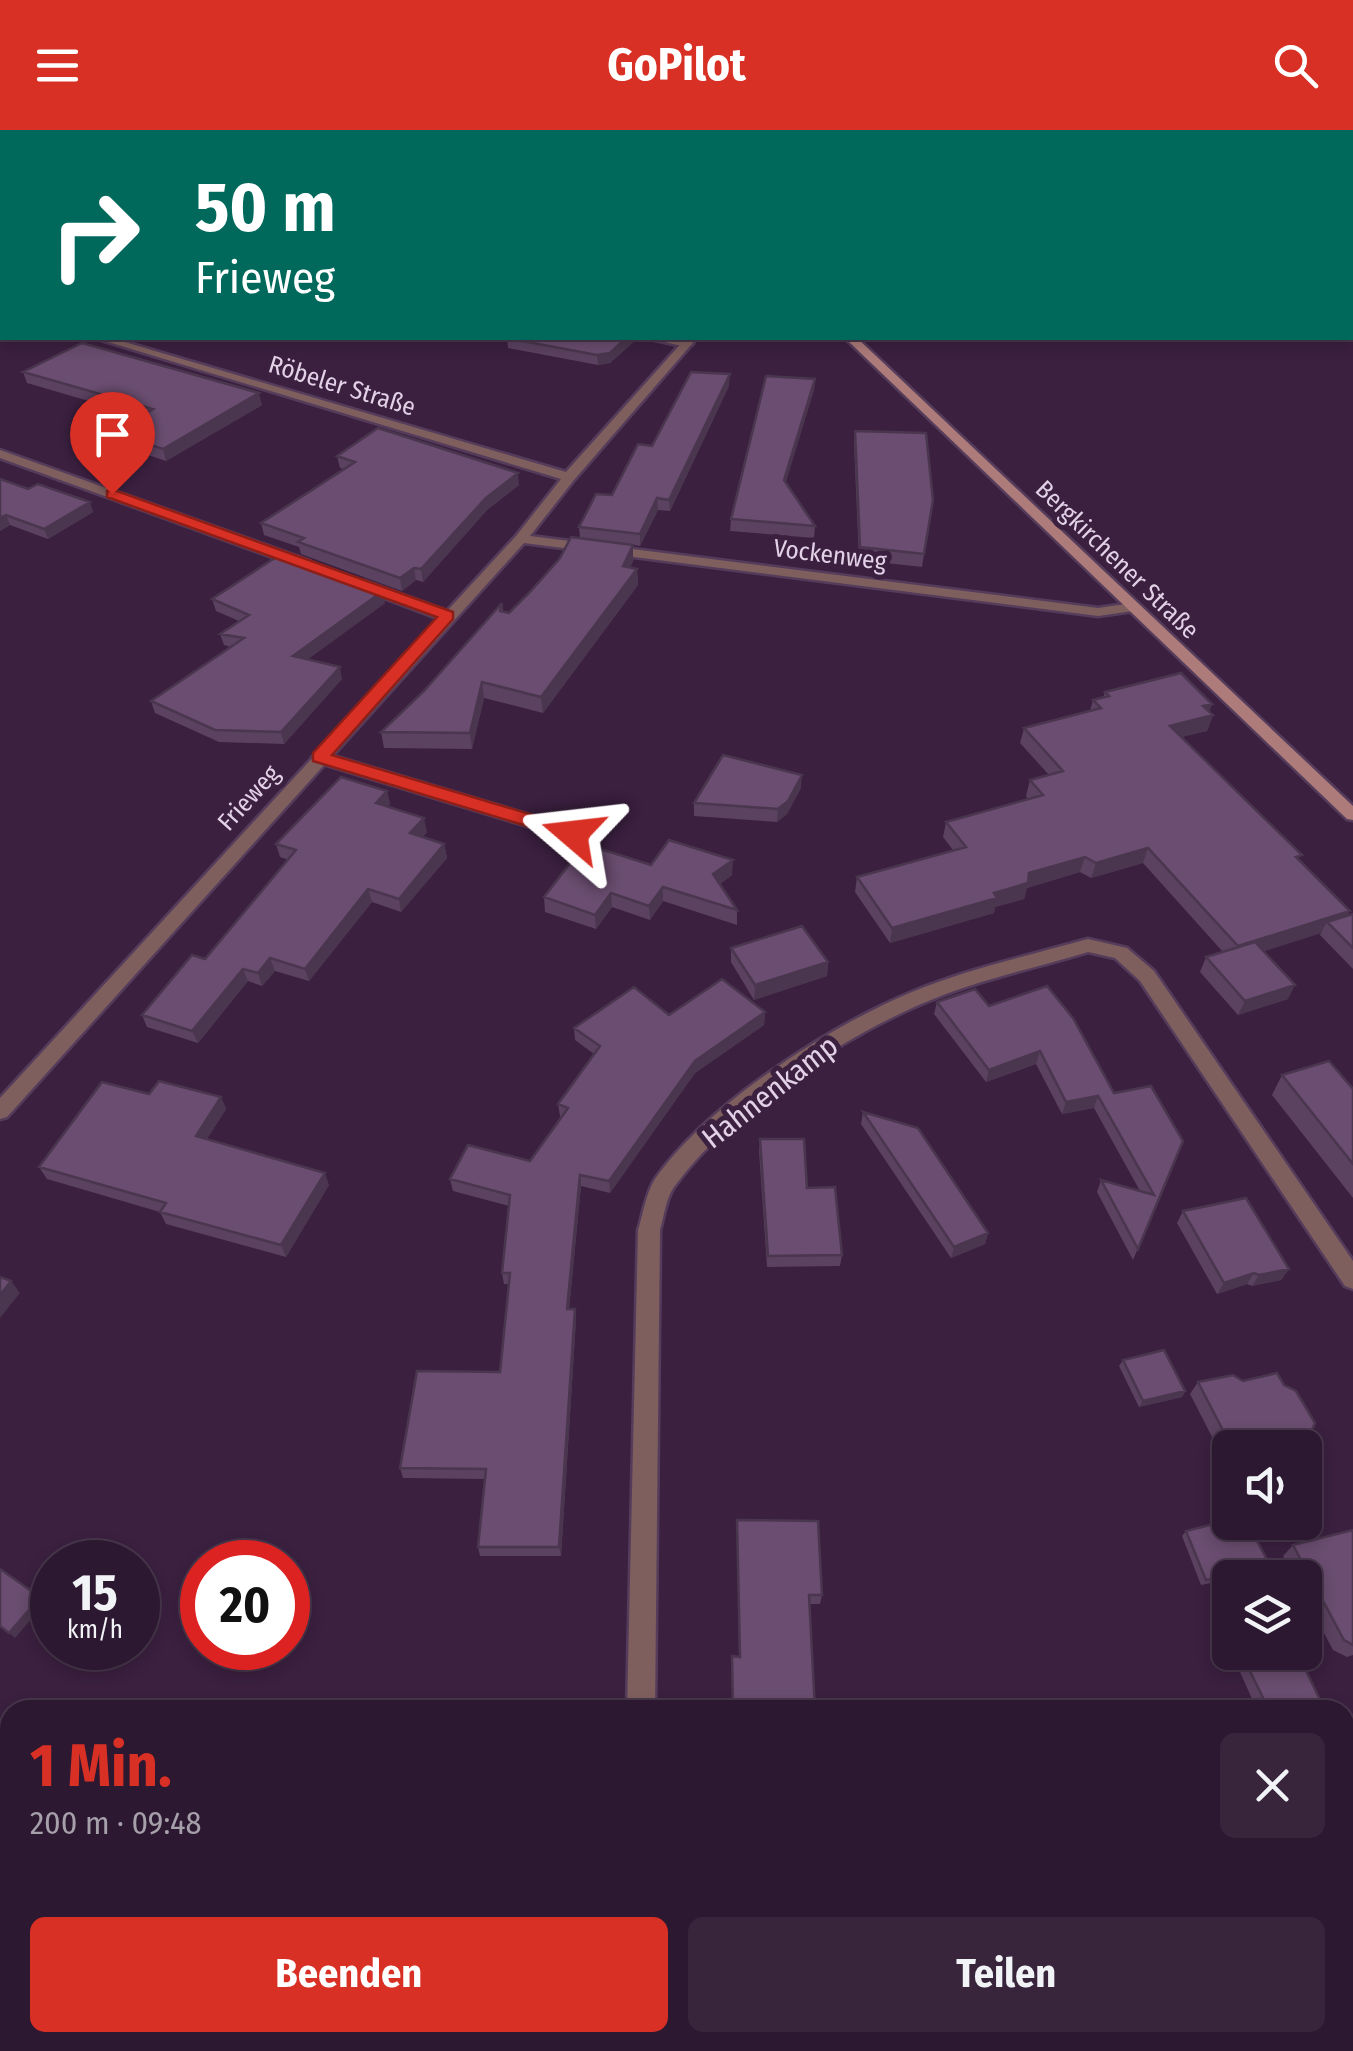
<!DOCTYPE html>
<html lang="de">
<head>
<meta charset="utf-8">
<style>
  body { margin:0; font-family:"Fira Sans Condensed",sans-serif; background:#38253c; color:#f1f3f6; height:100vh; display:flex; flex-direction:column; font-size:38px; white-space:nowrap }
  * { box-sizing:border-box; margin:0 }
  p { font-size:32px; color:#a6a0ab }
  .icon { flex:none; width:55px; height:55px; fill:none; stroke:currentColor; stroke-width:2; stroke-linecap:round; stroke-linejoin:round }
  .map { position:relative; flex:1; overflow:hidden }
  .side { position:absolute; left:0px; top:1570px; width:1355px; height:352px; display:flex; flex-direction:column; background:#2c1830; border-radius:30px 30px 0 0; box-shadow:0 5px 15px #0003,0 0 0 2px #48374c }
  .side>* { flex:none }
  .top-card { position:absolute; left:0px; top:0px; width:1355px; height:210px; box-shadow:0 5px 15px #0003,0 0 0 2px #48374c; background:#00695c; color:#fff; overflow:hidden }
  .controls { position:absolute; left:1212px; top:1300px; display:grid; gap:20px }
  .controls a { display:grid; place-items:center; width:110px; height:110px; border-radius:15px; background:#2c1830; box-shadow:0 5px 15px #0003,0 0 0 2px #48374c; font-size:50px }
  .speed { position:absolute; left:30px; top:1410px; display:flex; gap:20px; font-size:50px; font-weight:700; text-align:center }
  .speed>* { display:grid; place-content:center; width:130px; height:130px; border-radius:50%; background:#2c1830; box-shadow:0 5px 15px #0003,0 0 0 2px #48374c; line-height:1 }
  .speed small { font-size:25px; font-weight:400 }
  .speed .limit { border:15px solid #d22; background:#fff; color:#111 }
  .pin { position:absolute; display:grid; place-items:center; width:85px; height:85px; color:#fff; margin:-102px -42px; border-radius:50% 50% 50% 0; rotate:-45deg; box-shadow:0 0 10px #0007 }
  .pin .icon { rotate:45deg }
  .me { position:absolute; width:110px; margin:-55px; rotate:287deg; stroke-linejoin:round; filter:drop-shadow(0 0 8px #0008) }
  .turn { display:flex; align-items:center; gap:35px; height:210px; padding:0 30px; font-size:45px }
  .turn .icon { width:130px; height:130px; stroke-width:2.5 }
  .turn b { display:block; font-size:70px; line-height:85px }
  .round { display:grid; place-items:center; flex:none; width:105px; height:105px; border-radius:15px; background:#38253c }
  .head { display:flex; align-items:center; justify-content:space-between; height:170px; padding:0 30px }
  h1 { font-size:60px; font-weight:700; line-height:75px; color:#d93025 }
  .button { display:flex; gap:20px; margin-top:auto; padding:20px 30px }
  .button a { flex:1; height:115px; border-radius:15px; background:#d93025; color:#fff; font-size:40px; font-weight:700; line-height:115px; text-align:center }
  .button a+a { background:#38253c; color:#f1f3f6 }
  header { display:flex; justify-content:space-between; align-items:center; height:130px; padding:0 30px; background:#d93025; color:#fff; font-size:45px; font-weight:700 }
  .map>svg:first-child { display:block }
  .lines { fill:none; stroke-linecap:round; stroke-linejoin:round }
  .lane-casing { stroke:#563c5b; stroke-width:5 }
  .street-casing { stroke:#563c5b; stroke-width:5 }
  .secondary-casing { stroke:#563c5b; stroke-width:5 }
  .lane { fill:#7e5f5e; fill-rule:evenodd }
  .street { fill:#7e5f5e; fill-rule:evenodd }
  .secondary { fill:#ac7b7a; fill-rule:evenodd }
  .wall { fill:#5b4260 }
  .shaded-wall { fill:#4a364e }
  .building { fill:#6a4d70; stroke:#4a364e; stroke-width:2.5 }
  .route { fill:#d93025; stroke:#8d1f18; stroke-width:2.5 }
  .labels { text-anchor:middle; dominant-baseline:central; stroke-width:10; stroke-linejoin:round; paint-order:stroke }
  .far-street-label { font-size:25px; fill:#e3d2e7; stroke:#3b2040 }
  .street-label { font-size:30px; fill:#e3d2e7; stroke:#3b2040 }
</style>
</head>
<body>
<header><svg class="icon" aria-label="menu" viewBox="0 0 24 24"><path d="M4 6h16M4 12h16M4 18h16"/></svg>GoPilot<svg class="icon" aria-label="search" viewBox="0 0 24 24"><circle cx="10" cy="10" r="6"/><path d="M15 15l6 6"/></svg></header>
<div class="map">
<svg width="1353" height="1921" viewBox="0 0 1353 1921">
  <rect width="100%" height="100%" fill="#3b2040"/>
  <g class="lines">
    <defs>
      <path id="lane" d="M646,208H669L693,214L687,217Z
        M320,622L579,700L581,704L573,710L567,708L314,631L312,627Z"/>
      <path id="street" d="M1352,36H1353V42H1352Z
        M95,208H111L566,342L686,208H697L574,350L530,406L1098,478L1133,473L1140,477L1133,481L1098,486L524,413L7,987L0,989V968L440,489L355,457V451H365L447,481L516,406L561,349Z
        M0,320L310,431L312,434L300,437L0,328Z
        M1088,809L1127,818L1154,841L1353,1131V1159L1345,1156L1140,851L1115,828L1088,822C1035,838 978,850 926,872C842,907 728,982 674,1057C666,1068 664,1086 660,1100L655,1580H627L638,1100C643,1084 646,1063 655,1049C708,974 828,897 912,862C967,839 1031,825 1088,809Z
        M619,1912H651V1921H619Z"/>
      <path id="secondary" d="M845,208H857L1353,676V690L1347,689Z"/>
    </defs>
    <use href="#lane" class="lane-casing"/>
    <use href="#street" class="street-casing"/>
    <use href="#secondary" class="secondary-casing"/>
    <use href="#lane" class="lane"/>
    <use href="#street" class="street"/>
    <use href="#secondary" class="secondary"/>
  </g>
  <path class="wall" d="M0,0H904V2H2V167L0,169Z
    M507,208H638L610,233L598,235L508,218Z
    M23,242L262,275L166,331L115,314L111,302L140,286L27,253Z
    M815,249L814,260L785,353L815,396L814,408L730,401L731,389Z
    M729,256L670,381L658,380L640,416L633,415V431L630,438L637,439L638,455L543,583L484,568L472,619L384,618L381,602L424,561L502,473L503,481L509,483L530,462L580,408L579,397L612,365L652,316Z
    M855,301L933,370L922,437L859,430L854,314Z
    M337,326L519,355L487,380L423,452L416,450L402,461L301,424L299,417L264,405L261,393L344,339L340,338Z
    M0,349L93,382L48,409L10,395L0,401Z
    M212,469L385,473L308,529L342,549L284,614L219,612L155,583L151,571L231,517L224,515L220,504L239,491L216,481Z
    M1105,562L1209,582L1213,585L1207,601L1181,607L1350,781L1347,785L1353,784V839L1320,805L1321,803L1264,821L1288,869L1238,885L1200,842L1206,827L1223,822L1143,733L1091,748L1080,742L1027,758L1024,769L995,777L994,783L890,813L855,762L857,747L953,720L943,707L946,692L1028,669L1026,666L1030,650L1049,645L1020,613L1024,598L1090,581L1093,570L1103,568Z
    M801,658L787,684L777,692L694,686V673Z
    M387,661L390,674L387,677L427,702L422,707L444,714L447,728L401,782L372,772L309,851L275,841L262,856L248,851L198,913L147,897L142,885L205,829L289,730L280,727L276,714Z
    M651,735L732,745L720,754L737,780V795L663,771L650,790L612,777L596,799L545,782L544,767Z
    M731,818L828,832L827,846L754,870L731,832Z
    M937,872L989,876L1183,1011L1133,1130L1097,1062L1101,1050L1140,1061L1094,978L1062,984L1036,934L986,952L934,884Z
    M765,882L764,895L695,943L610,1063L581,1056L569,1179H575L576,1190L561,1426H480L478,1417L485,1349L403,1348L400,1338L500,1242L509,1154H504L502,1143L509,1076L453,1061L450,1049L530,1031L561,987L560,986L558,974L594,924L575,910L574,898L669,885Z
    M1282,945L1353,959V1068L1272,965Z
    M149,964L221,967L226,979L207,1009L329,1055L286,1127L166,1094L160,1082L47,1049L39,1037Z
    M863,982L988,1103L985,1114L951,1128L861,994Z
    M760,1009L807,1058L842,1125L840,1136L767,1137L759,1021Z
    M1183,1081L1289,1139L1281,1150L1252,1156L1247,1154L1217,1164L1177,1093Z
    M1123,1230L1185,1261L1182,1267L1139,1277L1119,1236Z
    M1243,1251L1308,1309L1301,1318H1230V1337L1228,1338L1190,1264L1198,1252Z
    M737,1390L822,1465L820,1474H809L815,1580H732V1526L739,1527Z
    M1353,1400V1525L1347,1527L1333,1520L1305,1467V1448H1295L1283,1426L1293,1415Z
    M1186,1401L1271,1437L1266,1442L1239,1448H1230V1449L1201,1455L1182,1406Z
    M1247,1535L1325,1580H1257L1240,1542Z
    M1345,1619L1353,1635V1680L1345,1663Z
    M1353,1815V1859L1345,1838V1817Z
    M1122,1912H1306L1310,1921H1125Z"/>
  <path class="shaded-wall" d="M626,208H638L610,233L598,235L597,225Z
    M730,244L729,256L670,381L669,370Z
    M815,249L814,260L783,362L784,350Z
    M259,263L262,275L166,331L163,319Z
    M518,343L519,355L487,380L423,452L421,439L486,368Z
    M657,368L658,380L640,416V404Z
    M90,372L93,382L48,409L44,399Z
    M6,385L10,395L0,401V388Z
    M633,415V431L623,452V436Z
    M414,438L416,450L402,461L400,448Z
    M637,439L638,455L543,583L541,567Z
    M383,461L385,473L296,538L293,526Z
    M340,537L342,549L284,614L281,602Z
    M482,552L484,568L472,619L470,603Z
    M1212,574L1208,586L1213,585L1207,601L1165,611L1170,596L1203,576Z
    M802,645L801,658L787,684L777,692L778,679Z
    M387,661L390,674L379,686L376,673Z
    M424,688L427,702L413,717L410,703Z
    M444,714L447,728L401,782L399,769Z
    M1148,718L1143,733L1091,748L1096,733Z
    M1085,727L1080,742L1027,758L1024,769L995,777L994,783L890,813L892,798L994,763L1029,743Z
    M733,730L732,745L713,759V744Z
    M663,757V771L650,790L649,776Z
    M368,759L372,772L309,851L305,839Z
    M611,763L612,777L596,799L595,785Z
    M1350,781L1342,796L1327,792L1321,803L1231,832L1238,816Z
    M270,828L275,841L262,856L258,843Z
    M828,832L827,846L754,870L755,855Z
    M243,839L248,851L198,913L192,901Z
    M1295,855L1288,869L1238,885L1245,871Z
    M765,882L764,895L695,943L610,1063L609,1051L695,931Z
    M1040,921L1036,934L986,952L989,940Z
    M1098,966L1094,978L1062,984L1066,972Z
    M221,967L226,979L201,1018L196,1006Z
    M325,1043L329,1055L286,1127L281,1115Z
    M580,1045L581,1056L568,1190L567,1179Z
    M988,1103L985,1114L951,1128L954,1117Z
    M1289,1139L1281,1150L1252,1156L1259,1145Z
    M1254,1143L1247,1154L1217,1164L1224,1153Z
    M11,1151L20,1163L0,1188V1165Z
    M575,1179L576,1190L561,1426L559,1417Z
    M1185,1261L1182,1267L1139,1277L1143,1271Z
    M1308,1309L1301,1318H1274Z
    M40,1467L46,1472L15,1508L9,1503Z
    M0,1691L10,1699V1716L0,1728Z
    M165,1912H180L176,1921H161Z"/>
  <path class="building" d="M0,0H833L830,2H2V12L0,11Z
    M2,13V156L0,157V21Z
    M507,208H626L610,223L597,225Z
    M82,213L259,263L163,319L111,302L153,279L23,242Z
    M691,242L730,244L669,370L657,368L640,404L579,397L596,364L612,365L638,314L652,316Z
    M766,246L815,249L784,350L815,396L731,389Z
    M378,298L518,343L486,368L421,439L414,438L400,448L298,412L304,408L261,393L355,332L337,326Z
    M855,301L926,303L933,370L924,424L860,417Z
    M0,349L28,359L38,354L90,372L44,399L6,385L0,388Z
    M571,407L633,415L623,436L637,439L541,567L482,552L470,603L381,602L424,561L502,473L500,481L509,483L530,462L560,428Z
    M281,424L383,461L293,526L340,537L281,602L215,600L151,571L244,508L220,504L249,485L212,469Z
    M1181,543L1212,574L1203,576L1213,585L1170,596L1302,725L1296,727L1350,781L1238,816L1148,718L1096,733L1085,727L1029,743L1028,753L994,763L997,768L892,798L857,747L966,717L946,692L1043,665L1030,650L1063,641L1024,598L1101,578L1093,570L1109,566L1105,562Z
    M723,625L802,645L788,671L778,679L694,673Z
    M341,647L387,661L376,673L424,688L410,703L444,714L399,769L368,759L305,839L270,828L258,843L243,839L192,901L142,885L192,825L205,829L296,720L276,714Z
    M669,710L733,730L713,744L737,780L663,757L649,776L611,763L595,785L544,767L585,714L651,735Z
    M1353,784V818L1327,792Z
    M802,796L828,832L755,855L731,818Z
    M1255,812L1295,855L1245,871L1206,827Z
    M722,849L765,882L695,931L609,1051L580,1045L567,1179H575L559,1417H478L486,1339L400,1338L417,1241L500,1242L510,1143H502L510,1065L450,1049L468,1015L530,1031L568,978L558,974L600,916L574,898L634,857L669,885Z
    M1047,856L1073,888L1114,963L1151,956L1183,1011L1138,1119L1101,1050L1154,1065L1098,966L1066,972L1040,921L989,940L937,872L975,859L989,876Z
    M1329,931L1353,959V1034L1282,945Z
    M159,951L221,967L196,1006L325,1043L281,1115L160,1082L166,1073L39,1037L102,952L149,964Z
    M863,982L918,998L988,1103L954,1117Z
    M760,1009H804L807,1058L835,1057L842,1125L768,1126Z
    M1246,1068L1289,1139L1259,1145L1254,1143L1224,1153L1183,1081Z
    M0,1147L11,1151L0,1165Z
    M1164,1220L1185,1261L1143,1271L1123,1230Z
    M1277,1243L1284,1255L1296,1261L1315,1293L1308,1309L1274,1318H1232L1198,1252L1233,1245L1243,1251Z
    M737,1390L818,1391L822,1465H809L815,1580H733L732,1526L740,1527Z
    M1230,1390V1392H1247L1271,1437L1206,1450L1186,1401Z
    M1353,1400V1515L1344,1510L1293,1415Z
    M0,1439L40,1467L9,1503L0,1496Z
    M1297,1522L1325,1580H1269L1247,1535Z
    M1345,1619L1353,1635V1654L1345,1639Z
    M0,1694L7,1700L0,1708Z
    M8,1789L10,1790V1912H165L161,1921H11L0,1915V1802Z
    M370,1912H466L465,1921H369Z
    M1136,1912H1306L1310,1921H1190L1187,1915L1174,1921H1140Z"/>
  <path class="route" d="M107,361H117L453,482V489L332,625L580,699V708H566L313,631V623L437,487L107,367Z"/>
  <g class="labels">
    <g class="far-street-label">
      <text transform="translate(342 256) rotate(17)">Röbeler Straße</text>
      <text transform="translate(830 425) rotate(7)">Vockenweg</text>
      <text transform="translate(1117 430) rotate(44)">Bergkirchener Straße</text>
      <text transform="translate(249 668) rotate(-48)">Frieweg</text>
    </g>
    <g class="street-label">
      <text transform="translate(770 962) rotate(-38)">Hahnenkamp</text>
    </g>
  </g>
</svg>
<div class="controls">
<a><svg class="icon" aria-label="sound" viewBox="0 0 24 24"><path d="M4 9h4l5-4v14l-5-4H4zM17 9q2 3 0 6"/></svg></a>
<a><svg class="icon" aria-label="layers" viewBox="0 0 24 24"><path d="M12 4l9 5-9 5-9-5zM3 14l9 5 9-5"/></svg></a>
</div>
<div class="speed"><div>15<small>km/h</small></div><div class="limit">20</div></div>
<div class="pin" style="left:112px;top:364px;background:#d93025"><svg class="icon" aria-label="arrive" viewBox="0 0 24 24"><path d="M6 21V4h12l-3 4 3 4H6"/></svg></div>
<svg class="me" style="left:573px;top:704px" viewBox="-20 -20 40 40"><path d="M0-17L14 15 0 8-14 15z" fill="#d93025" stroke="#fff" stroke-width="4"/></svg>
<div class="top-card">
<div class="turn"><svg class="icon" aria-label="right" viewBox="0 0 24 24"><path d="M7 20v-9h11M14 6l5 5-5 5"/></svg><div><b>50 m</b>Frieweg</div></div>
</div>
<section class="side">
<div class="head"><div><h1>1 Min.</h1><p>200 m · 09:48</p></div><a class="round"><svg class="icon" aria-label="close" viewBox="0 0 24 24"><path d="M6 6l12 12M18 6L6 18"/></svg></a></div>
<div class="button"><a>Beenden</a><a>Teilen</a></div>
</section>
</div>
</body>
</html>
